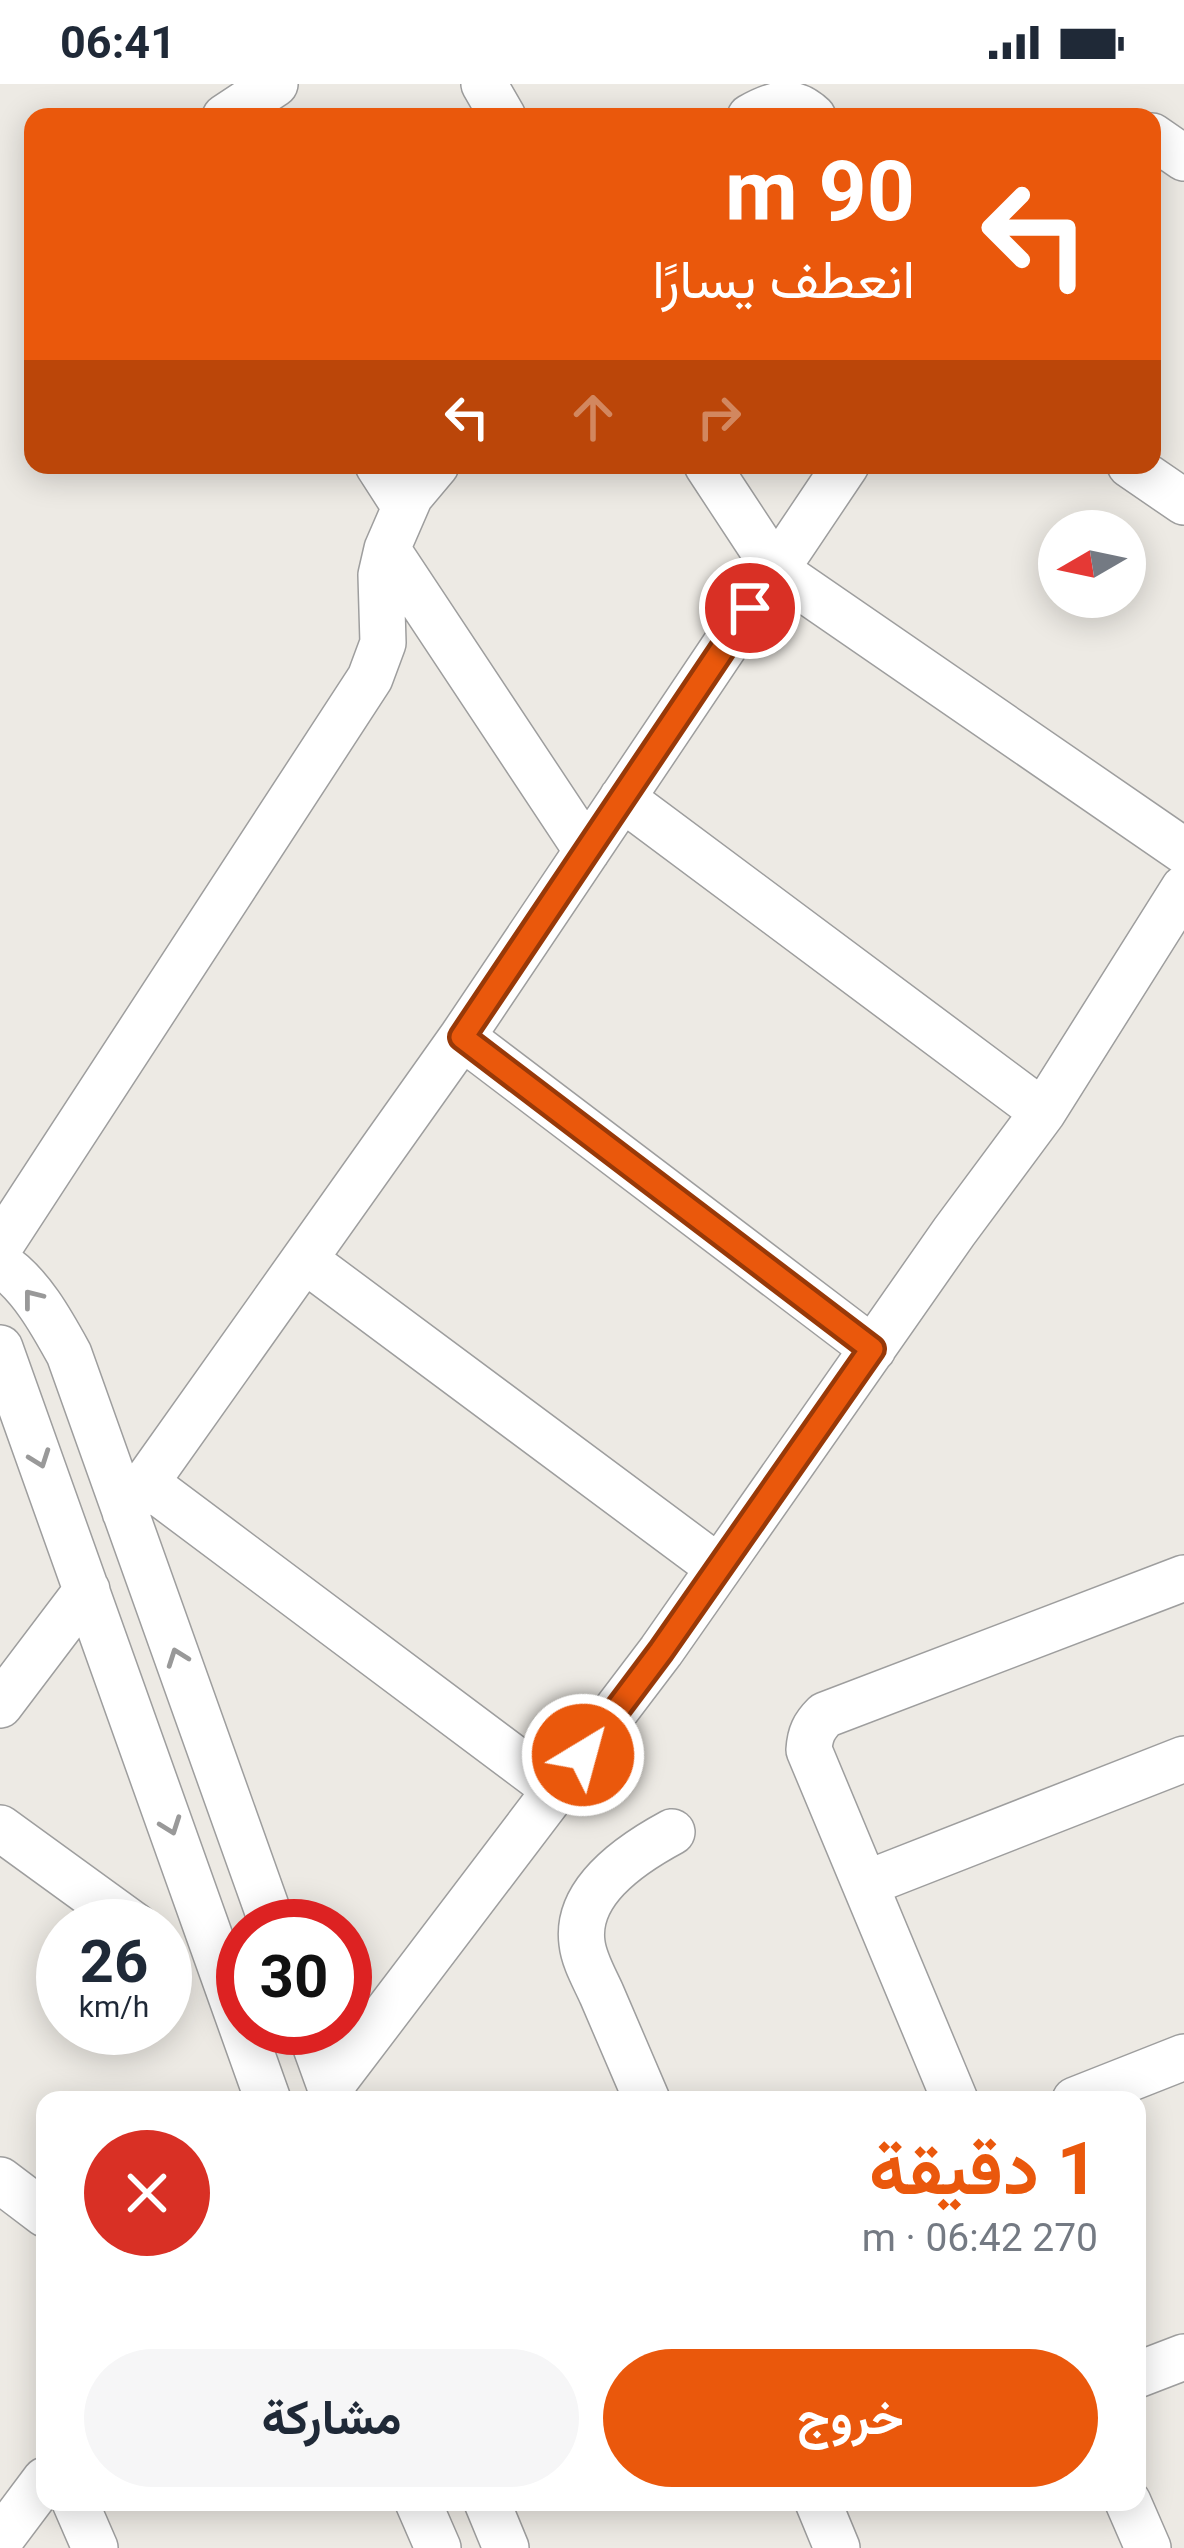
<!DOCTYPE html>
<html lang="ar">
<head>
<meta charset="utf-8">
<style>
  body { margin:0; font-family:Roboto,Vazirmatn,sans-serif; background:#f6f6f7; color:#1f2937; direction:rtl; height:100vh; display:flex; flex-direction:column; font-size:45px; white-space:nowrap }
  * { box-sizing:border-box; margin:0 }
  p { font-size:39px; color:#747a83 }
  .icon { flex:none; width:66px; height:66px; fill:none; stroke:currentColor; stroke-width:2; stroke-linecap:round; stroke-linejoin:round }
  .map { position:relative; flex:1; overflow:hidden; direction:ltr }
  .details { position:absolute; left:36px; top:2007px; width:1110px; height:420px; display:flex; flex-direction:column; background:#fff; border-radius:24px; box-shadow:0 6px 30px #0003; direction:rtl }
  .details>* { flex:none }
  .banner { position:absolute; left:24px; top:24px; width:1137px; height:366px; border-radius:24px; box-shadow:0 6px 30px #0003; direction:rtl; background:#ea580c; color:#fff; overflow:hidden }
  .needle { width:78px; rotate:261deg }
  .buttons { position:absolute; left:1038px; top:426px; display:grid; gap:24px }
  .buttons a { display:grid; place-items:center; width:108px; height:108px; border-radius:50%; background:#fff; box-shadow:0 6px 30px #0003; font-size:60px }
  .speed { position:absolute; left:36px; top:1815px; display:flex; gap:24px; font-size:60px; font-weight:700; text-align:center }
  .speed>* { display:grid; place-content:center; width:156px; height:156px; border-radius:50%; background:#fff; box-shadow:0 6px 30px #0003; line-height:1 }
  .speed small { font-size:30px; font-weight:400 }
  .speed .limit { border:18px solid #d22; background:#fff; color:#111 }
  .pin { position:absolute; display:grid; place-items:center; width:102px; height:102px; color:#fff; margin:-51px; border:6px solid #fff; border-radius:50%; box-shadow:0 3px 12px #0007 }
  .me { position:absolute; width:132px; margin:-66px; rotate:37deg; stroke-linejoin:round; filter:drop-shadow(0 0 9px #0008) }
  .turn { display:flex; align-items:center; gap:42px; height:252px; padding:0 48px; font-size:54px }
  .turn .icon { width:156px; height:156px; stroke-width:2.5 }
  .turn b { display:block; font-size:84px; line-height:102px }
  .lanes { display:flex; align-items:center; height:114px; padding:0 48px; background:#0003; justify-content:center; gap:60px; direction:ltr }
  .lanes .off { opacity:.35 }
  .round { display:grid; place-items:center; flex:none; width:126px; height:126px; border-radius:63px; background:#f6f6f7 }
  .head { display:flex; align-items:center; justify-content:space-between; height:204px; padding:0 48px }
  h1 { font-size:72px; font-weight:700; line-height:90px; color:#ea580c }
  .cta { display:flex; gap:24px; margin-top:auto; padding:24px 48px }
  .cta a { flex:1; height:138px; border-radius:72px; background:#ea580c; color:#fff; font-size:48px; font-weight:700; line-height:138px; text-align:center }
  .cta a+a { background:#f6f6f7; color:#1f2937 }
  .status { display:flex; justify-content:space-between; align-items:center; height:84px; padding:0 60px; background:#fff; direction:ltr }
  .status svg { height:33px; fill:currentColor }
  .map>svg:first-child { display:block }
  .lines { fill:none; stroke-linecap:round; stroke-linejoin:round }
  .minor-casing { stroke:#9e9e9e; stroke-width:48 }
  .minor { stroke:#fff; stroke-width:45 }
  .oneway { stroke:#999 }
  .route-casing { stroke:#983908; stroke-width:30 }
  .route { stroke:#ea580c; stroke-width:21 }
</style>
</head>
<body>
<div class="status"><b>06:41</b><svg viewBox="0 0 49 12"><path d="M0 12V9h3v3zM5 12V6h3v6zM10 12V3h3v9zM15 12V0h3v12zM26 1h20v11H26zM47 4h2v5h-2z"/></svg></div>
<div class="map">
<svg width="1184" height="2464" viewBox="0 0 1184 2464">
  <rect width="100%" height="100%" fill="#edeae4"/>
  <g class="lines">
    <defs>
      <path id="minor" d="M484,0L503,33
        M225,33L275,0
        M750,33C773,20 792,13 813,33
        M1152,52L1184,74
        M378,381L405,423
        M707,381L776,486L1184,767
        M1130,381L1184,418
        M387,465L587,767
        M622,714L1043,1028
        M462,953L873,1265
        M0,1162L370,594L383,559L381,491L387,465L410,412L436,381
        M305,1176L719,1484
        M0,1180C30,1199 52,1239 69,1270L273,1842
        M0,1264L268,2016
        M146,1399L556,1706
        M125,1428L462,953L846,381
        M0,1621L87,1506
        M0,1744L135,1842
        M865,1800L1184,1675
        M309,1944L335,2016
        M330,2003L661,1567L954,1148L1043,1028L1184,804
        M647,2016C632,1981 617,1946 602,1911C595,1895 584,1877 582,1859C575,1807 633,1769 672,1748
        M955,2016L809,1666C810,1650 814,1642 825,1631L1184,1494
        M1075,2016L1184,1973
        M0,2096L45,2130
        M1137,2291L1184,2273
        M75,2418L95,2464
        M418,2418L438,2464
        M487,2418L506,2464
        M818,2418L837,2464
        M1128,2418L1148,2464
        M0,2456L45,2396"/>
    </defs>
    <use href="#minor" class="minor-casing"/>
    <use href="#minor" class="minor"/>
  </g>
  <defs><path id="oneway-chevron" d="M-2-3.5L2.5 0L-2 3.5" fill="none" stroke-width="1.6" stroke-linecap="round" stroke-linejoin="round" transform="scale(3)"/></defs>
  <g class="oneway">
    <use href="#oneway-chevron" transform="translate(32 1214) rotate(-128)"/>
    <use href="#oneway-chevron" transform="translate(40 1375) rotate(70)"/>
    <use href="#oneway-chevron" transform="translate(177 1573) rotate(-110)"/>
    <use href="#oneway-chevron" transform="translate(171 1742) rotate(70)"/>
  </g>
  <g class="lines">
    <defs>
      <path id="route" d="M583,1671L661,1567L872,1265L462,953L750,524"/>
    </defs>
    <use href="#route" class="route-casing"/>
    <use href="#route" class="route"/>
  </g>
</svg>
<div class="buttons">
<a><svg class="needle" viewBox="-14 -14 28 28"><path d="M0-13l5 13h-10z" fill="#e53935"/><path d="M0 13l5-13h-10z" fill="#747a83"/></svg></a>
</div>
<div class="speed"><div>26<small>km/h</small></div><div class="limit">30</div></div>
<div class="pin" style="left:750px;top:524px;background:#d93025"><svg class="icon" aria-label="arrive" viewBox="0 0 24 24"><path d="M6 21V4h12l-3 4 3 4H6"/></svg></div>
<svg class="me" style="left:583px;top:1671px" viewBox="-20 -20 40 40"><circle r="17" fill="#ea580c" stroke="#fff" stroke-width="3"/><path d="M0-11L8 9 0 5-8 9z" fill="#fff"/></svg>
<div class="banner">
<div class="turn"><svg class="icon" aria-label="left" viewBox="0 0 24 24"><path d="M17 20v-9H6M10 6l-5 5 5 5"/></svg><div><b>90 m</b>انعطف يسارًا</div></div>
<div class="lanes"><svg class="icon" aria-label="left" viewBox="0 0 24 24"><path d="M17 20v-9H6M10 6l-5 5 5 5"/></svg><svg class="icon off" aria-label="ahead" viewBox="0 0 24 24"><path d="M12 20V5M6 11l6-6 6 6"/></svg><svg class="icon off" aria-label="right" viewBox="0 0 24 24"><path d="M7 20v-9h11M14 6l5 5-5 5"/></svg></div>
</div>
<section class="details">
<div class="head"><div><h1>1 دقيقة</h1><p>270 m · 06:42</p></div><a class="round" style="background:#d93025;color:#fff"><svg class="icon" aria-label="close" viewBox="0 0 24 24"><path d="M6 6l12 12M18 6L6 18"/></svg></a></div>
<div class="cta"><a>خروج</a><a>مشاركة</a></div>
</section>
</div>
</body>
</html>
